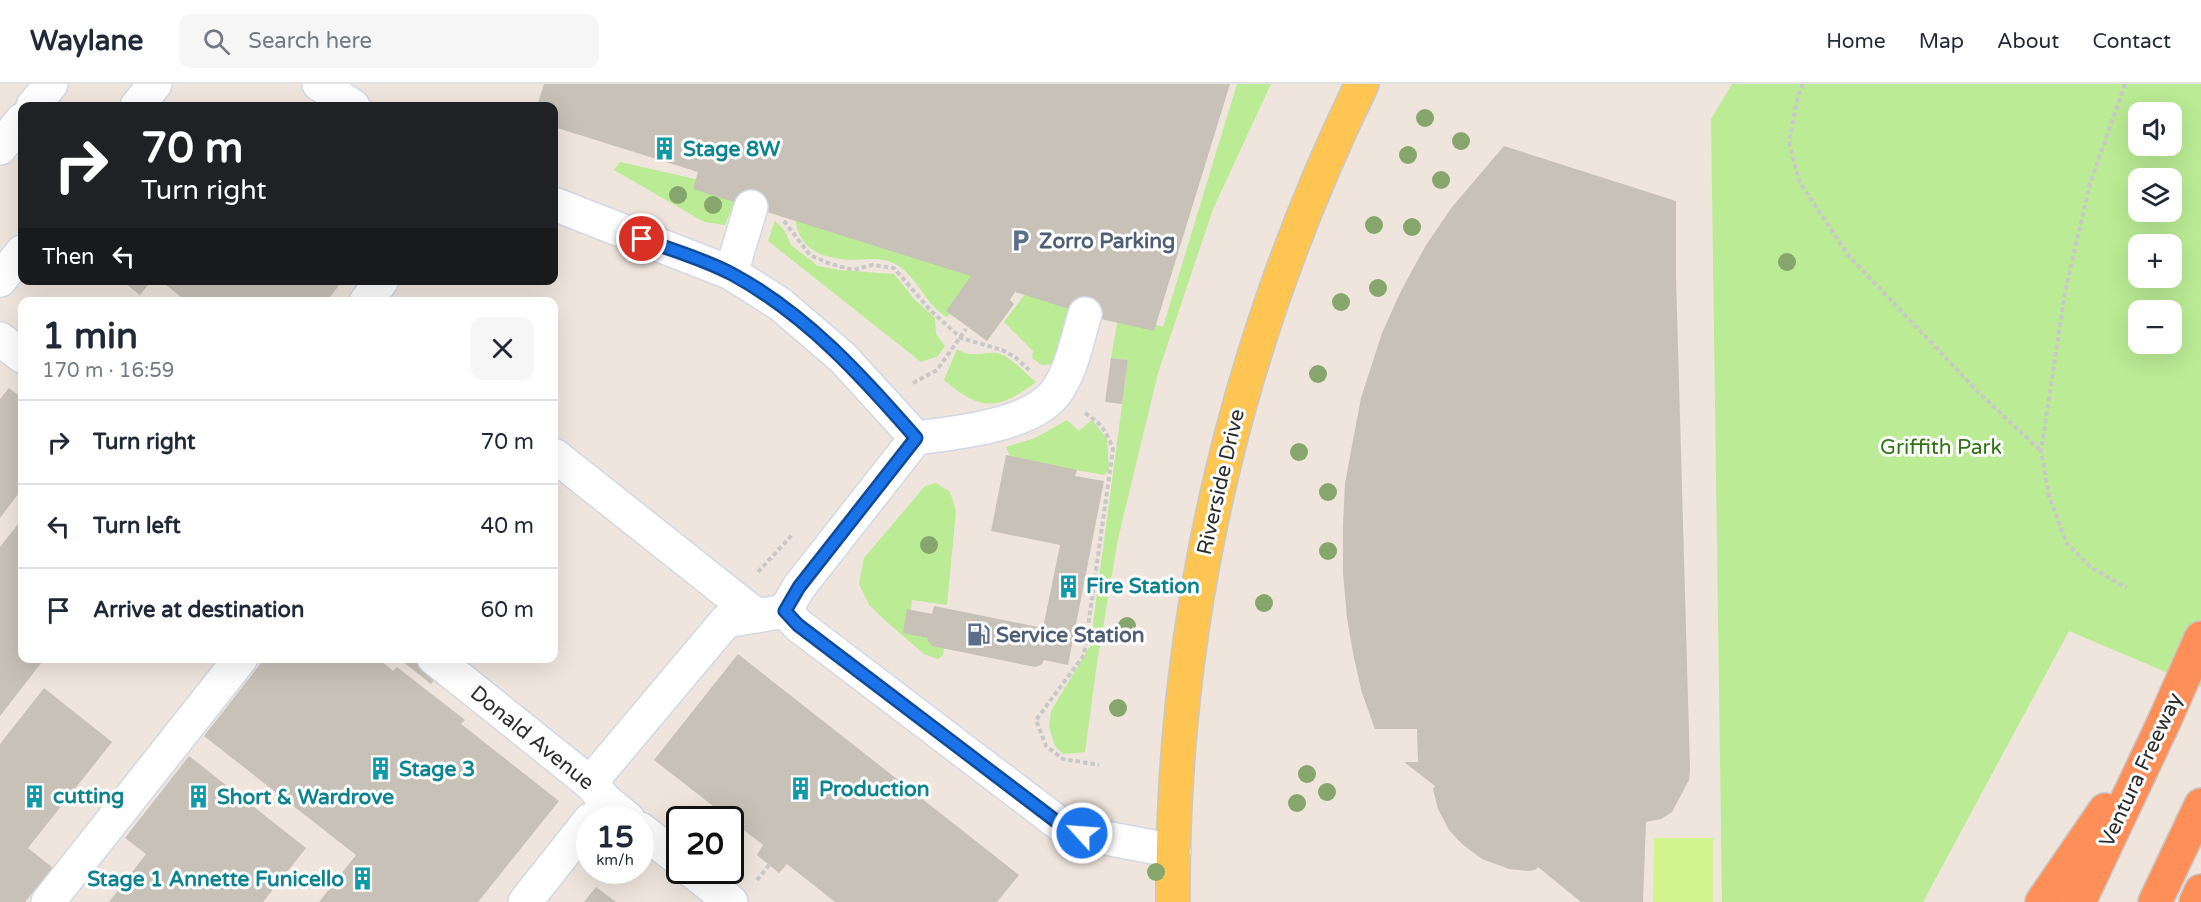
<!DOCTYPE html>
<html lang="en">
<head>
<meta charset="utf-8">
<style>
  body { margin:0; font-family:"Varela Round",sans-serif; background:#f6f6f7; color:#1f2937; height:100vh; display:flex; flex-direction:column; font-size:22px; white-space:nowrap }
  * { box-sizing:border-box; margin:0 }
  p { font-size:20px; color:#747a83 }
  .icon { flex:none; width:33px; height:33px; fill:none; stroke:currentColor; stroke-width:2; stroke-linecap:round; stroke-linejoin:round }
  .map { position:relative; flex:1; overflow:hidden }
  .drawer { position:absolute; left:18px; top:213px; width:540px; height:366px; display:flex; flex-direction:column; background:#fff; border-radius:12px; box-shadow:0 6px 24px #0002 }
  .drawer>* { flex:none }
  .hud { position:absolute; left:18px; top:18px; width:540px; height:183px; border-radius:12px; box-shadow:0 6px 24px #0002; background:#202124; color:#fff; overflow:hidden }
  .fabs { position:absolute; left:2128px; top:18px; display:grid; gap:12px }
  .fabs a { display:grid; place-items:center; width:54px; height:54px; border-radius:12px; background:#fff; box-shadow:0 6px 24px #0002; font-size:30px }
  .speed { position:absolute; left:576px; top:722px; display:flex; gap:12px; font-size:30px; font-weight:700; text-align:center }
  .speed>* { display:grid; place-content:center; width:78px; height:78px; border-radius:50%; background:#fff; box-shadow:0 6px 24px #0002; line-height:1 }
  .speed small { font-size:15px; font-weight:400 }
  .speed .limit { border:3px solid #111; border-radius:9px; background:#fff; color:#111 }
  .pin { position:absolute; display:grid; place-items:center; width:51px; height:51px; color:#fff; margin:-26px; border:3px solid #fff; border-radius:50%; box-shadow:0 2px 6px #0007 }
  .me { position:absolute; width:66px; margin:-33px; rotate:296deg; stroke-linejoin:round; filter:drop-shadow(0 0 4px #0008) }
  .turn { display:flex; align-items:center; gap:21px; height:126px; padding:0 24px; font-size:27px }
  .turn .icon { width:78px; height:78px; stroke-width:2.5 }
  .turn b { display:block; font-size:42px; line-height:51px }
  .then { display:flex; align-items:center; height:57px; padding:0 24px; background:#0003; gap:12px; font-size:22px }
  .round { display:grid; place-items:center; flex:none; width:63px; height:63px; border-radius:12px; background:#f6f6f7 }
  .head { display:flex; align-items:center; justify-content:space-between; height:102px; padding:0 24px }
  h1 { font-size:36px; font-weight:700; line-height:45px }
  ul { padding:0; list-style:none }
  li { display:flex; align-items:center; gap:18px; height:84px; padding:0 24px; border-top:2px solid #e0e1e3 }
  li div { flex:1 }
  li b { display:block; font-size:22px }
  li em { font-style:normal }
  header { display:flex; align-items:center; gap:36px; box-sizing:border-box; height:84px; padding:0 30px; background:#fff; border-bottom:2px solid #e0e1e3 }
  header strong { font-size:28px }
  nav { display:flex; gap:33px; margin-inline-start:auto; font-size:21px }
  .search { width:420px; height:54px; background:#f6f6f7; display:flex; align-items:center; gap:15px; box-sizing:border-box; padding:0 21px; border-radius:12px; color:#747a83; font-size:22px }
  .map>svg:first-child { display:block }
  .green { fill:#bbeb94; fill-rule:evenodd }
  .pitch { fill:#d3f48e }
  .building { fill:#c7c1b8 }
  .lines { fill:none; stroke-linecap:round; stroke-linejoin:round }
  .minor-casing { stroke:#d2d8e6; stroke-width:36 }
  .major-casing { stroke:#c8c8c8; stroke-width:36 }
  .highway-casing { stroke:#c8c8c8; stroke-width:36 }
  .path { stroke:#c8c8c8; stroke-width:4; stroke-dasharray:4.5 3; stroke-linecap:butt }
  .minor { stroke:#fff; stroke-width:33 }
  .major { stroke:#ffc552; stroke-width:33 }
  .highway { stroke:#ff8f58; stroke-width:33 }
  .tree { fill:#86a66d }
  .route-casing { stroke:#114b97; stroke-width:15 }
  .route { stroke:#1a73e8; stroke-width:10 }
  .labels { text-anchor:middle; dominant-baseline:central; stroke-width:6; stroke-linejoin:round; paint-order:stroke }
  .culture-label { font-size:21px; font-weight:bold; fill:#0d838f; stroke:#fff; text-anchor:start }
  .service-label { font-size:21px; font-weight:bold; fill:#4e5e75; stroke:#fff; text-anchor:start }
  .park-label { font-size:21px; fill:#307312; stroke:#fff }
  .street-label { font-size:21px; fill:#2c2c2c; stroke:#fff }
</style>
</head>
<body>
<header>
<strong>Waylane</strong>
<div class="search"><svg class="icon" aria-label="search" viewBox="0 0 24 24"><circle cx="10" cy="10" r="6"/><path d="M15 15l6 6"/></svg>Search here</div>
<nav><a>Home</a><a>Map</a><a>About</a><a>Contact</a></nav>
</header>
<div class="map">
<svg width="2201" height="818" viewBox="0 0 2201 818">
  <rect width="100%" height="100%" fill="#efe5dd"/>
  <path class="green" d="M1237,0H1271L1213,125L1158,289L1118,455L1097,579L1085,668L1063,670L1055,662L1049,643L1051,627L1090,562L1128,276L1111,274L1119,229L1163,243Z
    M1732,0H2201V603L2069,547L1923,818H1722L1711,35ZM2139,28H2172V62H2139ZM2139,94H2172V128H2139ZM2139,160H2172V194H2139ZM2139,226H2172V260H2139Z
    M620,78L695,95L737,111L725,141L704,138L614,86Z
    M795,129L983,193L956,227L946,233C940,228 933,223 929,217C919,204 910,188 895,180C880,172 867,176 850,176C818,174 796,163 795,129Z
    M775,137L785,147L791,161L818,182L839,186L894,190L914,215L935,234L936,250L945,262L938,272L921,278L768,157Z
    M1028,206L1076,217L1056,280L1042,281L1032,274L1033,267L1004,238Z
    M957,265C974,277 988,264 1003,271C1015,277 1026,290 1036,298C998,326 981,328 944,296Z
    M1067,336L1079,347L1092,336L1107,355L1109,386L1104,391L1011,374L1006,363L1035,354Z
    M936,399L950,408L956,427L947,521L912,516L909,543L945,560L943,571L938,575L924,570L888,539L869,521L859,500L864,474L925,402Z"/>
  <path class="pitch" d="M1654,754H1713V818H1653Z"/>
  <path class="building" d="M544,0H1230L1154,247L1101,235L1015,208L1010,216L1014,220L987,257L946,227L971,192L693,105L698,88L554,43V22H537Z
    M1504,62L1676,117V192L1690,686L1689,696L1672,728L1661,735L1646,738L1643,818H1581L1538,783L1535,786L1528,787L1509,785L1482,775L1462,760L1449,746L1438,725L1433,705L1435,702L1404,678H1418L1417,645H1375L1362,609L1354,574L1347,534L1343,489V442L1345,399L1361,314L1382,249L1401,207L1426,161L1452,123Z
    M121,196H152L140,211Z
    M160,196H343L326,218H187Z
    M1111,274L1128,276L1122,320L1105,318Z
    M9,304L22,314V405L0,434V315Z
    M1006,371L1077,386L1075,392L1104,397L1068,581L1044,576L1041,581L1035,583L932,562L927,556L928,554L903,549L907,525L932,530L934,522L1043,544L1060,461L991,447Z
    M22,435V574H45L0,632V463Z
    M738,570L1019,791L997,818H835L787,780L779,789L757,771L763,761L654,676Z
    M265,574H378L393,587L397,583L465,636L461,640L559,717L478,818H319L356,771L204,652Z
    M398,574H421L439,589L431,600Z
    M44,604L112,658L28,764L53,784L25,818H0V660Z
    M189,672L306,764L263,818H109L146,770L125,754Z
    M596,803L616,818H584Z"/>
  <g class="lines">
    <defs>
      <path id="minor" d="M319,0L353,22
        M33,22L51,0
        M137,22L155,0
        M0,64L22,36
        M554,120L731,189L780,220L843,274L916,354
        M731,189L751,123
        M0,196L22,168
        M366,218L382,196
        M1085,230C1077,256 1072,286 1056,308C1032,342 954,349 916,354L799,503L785,527L798,541L1069,747L1174,767
        M0,255L22,272
        M554,371L757,532
        M434,574L590,699L605,716L628,735
        M590,699L726,537L785,527
        M640,745L680,776
        M691,786L731,818
        M48,818L241,574
        M525,818L590,736"/>
      <path id="major" d="M1173,818C1171,533 1237,256 1362,0"/>
      <path id="highway" d="M2042,818L2105,726
        M2079,818L2163,640L2201,554
        M2155,818L2201,721
        M2196,818L2201,807"/>
    </defs>
    <use href="#minor" class="minor-casing"/>
    <use href="#major" class="major-casing"/>
    <use href="#highway" class="highway-casing"/>
    <path class="path" d="M1803,0L1798,12L1789,58L1799,97L1848,171L1979,309L2041,367
      M2125,0L2090,100L2065,208L2041,367L2049,412L2067,460L2092,484L2127,504
      M784,137L810,171L828,179L853,186L872,181L894,184L931,227L961,254L1002,266L1015,273L1029,286
      M913,299L937,286L966,245
      M1085,329C1102,340 1106,347 1113,365L1084,571L1036,636L1046,662L1063,675L1099,681
      M758,488L792,451
      M757,796L769,781"/>
    <use href="#minor" class="minor"/>
    <use href="#major" class="major"/>
    <use href="#highway" class="highway"/>
  </g>
  <g class="tree">
    <circle cx="1425" cy="34" r="9"/>
    <circle cx="1461" cy="57" r="9"/>
    <circle cx="1408" cy="71" r="9"/>
    <circle cx="1441" cy="96" r="9"/>
    <circle cx="678" cy="111" r="9"/>
    <circle cx="713" cy="121" r="9"/>
    <circle cx="1374" cy="141" r="9"/>
    <circle cx="1412" cy="143" r="9"/>
    <circle cx="1787" cy="178" r="9"/>
    <circle cx="1378" cy="204" r="9"/>
    <circle cx="1341" cy="218" r="9"/>
    <circle cx="1318" cy="290" r="9"/>
    <circle cx="1299" cy="368" r="9"/>
    <circle cx="1328" cy="408" r="9"/>
    <circle cx="929" cy="461" r="9"/>
    <circle cx="1328" cy="467" r="9"/>
    <circle cx="1264" cy="519" r="9"/>
    <circle cx="1127" cy="542" r="9"/>
    <circle cx="1118" cy="624" r="9"/>
    <circle cx="1307" cy="690" r="9"/>
    <circle cx="1327" cy="708" r="9"/>
    <circle cx="1297" cy="719" r="9"/>
    <circle cx="1156" cy="788" r="9"/>
  </g>
  <g class="lines">
    <defs>
      <path id="route" d="M642,155C672,166 704,175 732,190C806,230 862,292 916,354L799,503L785,527L798,541L1069,747L1082,749"/>
    </defs>
    <use href="#route" class="route-casing"/>
    <use href="#route" class="route"/>
  </g>
  <defs>
    <symbol id="building-bare" viewBox="-9 -9 18 18"><path d="M-4-6H4V6H1V3H-1V6H-4ZM-2.5-4.3h1.7v1.8h-1.7ZM.8-4.3h1.7v1.8H.8ZM-2.5-1h1.7V.8h-1.7ZM.8-1h1.7V.8H.8Z" fill="#0f9aa8" stroke="#fff" stroke-width="2.5" paint-order="stroke"/></symbol>
    <symbol id="parking-bare" viewBox="-9 -9 18 18"><path d="M-3.5-5.5H1a3.5 3.5 0 0 1 0 7H-1V5.5H-3.5ZM-1-3.4V-.6H.8a1.4 1.4 0 0 0 0-2.8Z" fill="#5c6f8a" stroke="#fff" stroke-width="2.5" paint-order="stroke"/></symbol>
    <symbol id="fuel-bare" viewBox="-9 -9 18 18"><path d="M-5.5-6h7V0h2V4h1.3V-2.5L3-4.5l.8-.8L6-3V5H2.5V1h-1V6h-7ZM-4.2-4.7v3.2H.2V-4.7Z" fill="#5c6f8a" stroke="#fff" stroke-width="2.5" paint-order="stroke"/></symbol>
  </defs>
  <g fill-rule="evenodd">
    <use href="#building-bare" x="648" y="48" width="33" height="33"/>
    <use href="#parking-bare" x="1004" y="140" width="33" height="33"/>
    <use href="#building-bare" x="1052" y="486" width="33" height="33"/>
    <use href="#fuel-bare" x="962" y="534" width="33" height="33"/>
    <use href="#building-bare" x="364" y="668" width="33" height="33"/>
    <use href="#building-bare" x="784" y="688" width="33" height="33"/>
    <use href="#building-bare" x="18" y="696" width="33" height="33"/>
    <use href="#building-bare" x="182" y="696" width="33" height="33"/>
    <use href="#building-bare" x="346" y="778" width="33" height="33"/>
  </g>
  <g class="labels">
    <g class="culture-label">
      <text x="683" y="65">Stage 8W</text>
      <text x="1086" y="502">Fire Station</text>
      <text x="399" y="685">Stage 3</text>
      <text x="819" y="705">Production</text>
      <text x="53" y="712">cutting</text>
      <text x="217" y="713">Short &amp; Wardrove</text>
      <text x="344" y="795" text-anchor="end">Stage 1 Annette Funicello</text>
    </g>
    <g class="service-label">
      <text x="1039" y="157">Zorro Parking</text>
      <text x="996" y="551">Service Station</text>
    </g>
    <g class="park-label">
      <text x="1941" y="363">Griffith Park</text>
    </g>
    <g class="street-label">
      <text transform="translate(1221 398) rotate(-77)">Riverside Drive</text>
      <text transform="translate(532 654) rotate(39)">Donald Avenue</text>
      <text transform="translate(2141 686) rotate(-65)">Ventura Freeway</text>
    </g>
  </g>
</svg>
<div class="fabs">
<a><svg class="icon" aria-label="sound" viewBox="0 0 24 24"><path d="M4 9h4l5-4v14l-5-4H4zM17 9q2 3 0 6"/></svg></a>
<a><svg class="icon" aria-label="layers" viewBox="0 0 24 24"><path d="M12 4l9 5-9 5-9-5zM3 14l9 5 9-5"/></svg></a>
<a>+</a>
<a>−</a>
</div>
<div class="speed"><div>15<small>km/h</small></div><div class="limit">20</div></div>
<div class="pin" style="left:642px;top:155px;background:#d93025"><svg class="icon" aria-label="arrive" viewBox="0 0 24 24"><path d="M6 21V4h12l-3 4 3 4H6"/></svg></div>
<svg class="me" style="left:1082px;top:749px" viewBox="-20 -20 40 40"><circle r="17" fill="#1a73e8" stroke="#fff" stroke-width="3"/><path d="M0-11L8 9 0 5-8 9z" fill="#fff"/></svg>
<div class="hud">
<div class="turn"><svg class="icon" aria-label="right" viewBox="0 0 24 24"><path d="M7 20v-9h11M14 6l5 5-5 5"/></svg><div><b>70 m</b>Turn right</div></div>
<div class="then">Then<svg class="icon" aria-label="left" viewBox="0 0 24 24"><path d="M17 20v-9H6M10 6l-5 5 5 5"/></svg></div>
</div>
<section class="drawer">
<div class="head"><div><h1>1 min</h1><p>170 m · 16:59</p></div><a class="round"><svg class="icon" aria-label="close" viewBox="0 0 24 24"><path d="M6 6l12 12M18 6L6 18"/></svg></a></div>
<ul>
<li><svg class="icon" aria-label="right" viewBox="0 0 24 24"><path d="M7 20v-9h11M14 6l5 5-5 5"/></svg><div><b>Turn right</b></div><em>70 m</em></li>
<li><svg class="icon" aria-label="left" viewBox="0 0 24 24"><path d="M17 20v-9H6M10 6l-5 5 5 5"/></svg><div><b>Turn left</b></div><em>40 m</em></li>
<li><svg class="icon" aria-label="arrive" viewBox="0 0 24 24"><path d="M6 21V4h12l-3 4 3 4H6"/></svg><div><b>Arrive at destination</b></div><em>60 m</em></li>
</ul>
</section>
</div>
</body>
</html>
